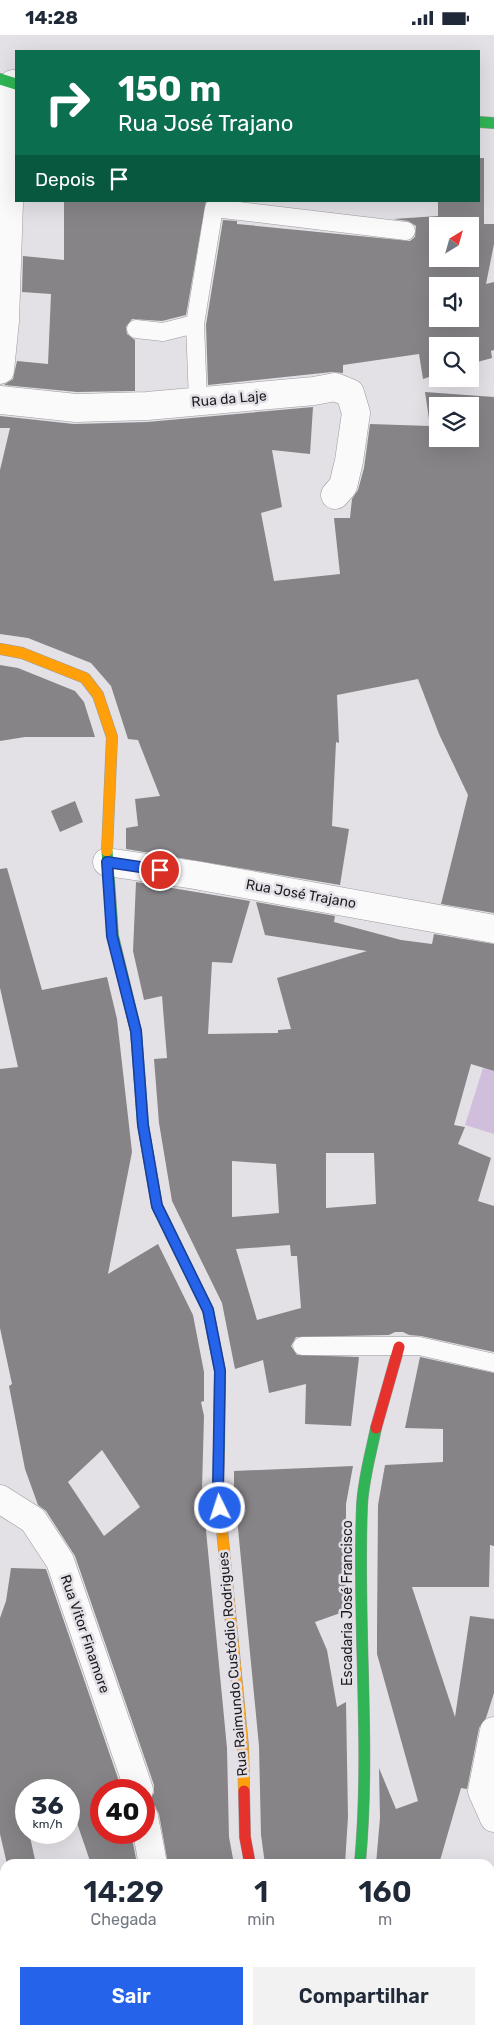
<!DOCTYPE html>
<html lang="pt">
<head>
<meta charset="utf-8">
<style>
  body { margin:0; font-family:Rubik,sans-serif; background:#f2f2f3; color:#1f2937; height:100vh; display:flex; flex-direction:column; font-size:19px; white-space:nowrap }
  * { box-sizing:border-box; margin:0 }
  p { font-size:16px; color:#747a83 }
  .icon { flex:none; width:28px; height:28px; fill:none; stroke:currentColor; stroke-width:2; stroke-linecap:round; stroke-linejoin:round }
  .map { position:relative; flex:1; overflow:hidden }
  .side { position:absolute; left:0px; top:1824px; width:495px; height:176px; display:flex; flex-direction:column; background:#fff; border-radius:15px 15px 0 0; box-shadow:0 5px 20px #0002 }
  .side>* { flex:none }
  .guide { position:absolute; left:15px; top:15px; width:465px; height:152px; border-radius:0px; box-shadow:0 5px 20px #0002; background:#0b6e4f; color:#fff; overflow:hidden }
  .needle { width:32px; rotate:37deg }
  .tools { position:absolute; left:429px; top:182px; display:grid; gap:10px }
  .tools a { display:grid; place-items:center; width:50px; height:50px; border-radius:0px; background:#fff; box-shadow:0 5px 20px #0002; font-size:25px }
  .speed { position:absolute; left:15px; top:1744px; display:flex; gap:10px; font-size:25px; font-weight:700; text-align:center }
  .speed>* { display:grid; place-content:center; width:65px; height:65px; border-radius:50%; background:#fff; box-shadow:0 5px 20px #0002; line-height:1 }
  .speed small { font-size:12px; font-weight:400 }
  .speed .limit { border:8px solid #d22; background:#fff; color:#111 }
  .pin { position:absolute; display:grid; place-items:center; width:42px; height:42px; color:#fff; margin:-21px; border:2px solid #fff; border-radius:50%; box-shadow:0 1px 5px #0007 }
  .me { position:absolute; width:55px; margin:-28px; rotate:356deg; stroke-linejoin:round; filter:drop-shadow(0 0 4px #0008) }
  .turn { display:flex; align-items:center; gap:18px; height:105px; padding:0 20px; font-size:22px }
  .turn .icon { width:65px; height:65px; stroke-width:2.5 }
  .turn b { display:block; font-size:35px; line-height:42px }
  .then { display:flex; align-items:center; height:48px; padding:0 20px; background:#0003; gap:10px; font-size:19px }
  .eta { display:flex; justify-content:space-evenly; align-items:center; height:85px; text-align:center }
  .eta b { font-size:30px; font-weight:600; line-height:35px }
  .action { display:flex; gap:10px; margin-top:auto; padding:10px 20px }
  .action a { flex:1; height:58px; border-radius:0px; background:#2563eb; color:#fff; font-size:20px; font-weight:600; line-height:58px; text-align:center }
  .action a+a { background:#f2f2f3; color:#1f2937 }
  .status { display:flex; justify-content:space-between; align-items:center; height:35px; padding:0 25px; background:#fff; direction:ltr }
  .status svg { height:14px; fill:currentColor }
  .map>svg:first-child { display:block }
  .park { fill:#d0bedc }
  .building { fill:#868487; fill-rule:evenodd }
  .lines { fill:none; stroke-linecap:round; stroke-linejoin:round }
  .lane-casing { stroke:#9c9a9d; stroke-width:19 }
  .street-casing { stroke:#9c9a9d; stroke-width:29 }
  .fast-casing { stroke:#9c9a9d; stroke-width:12 }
  .slow-casing { stroke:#9c9a9d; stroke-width:12 }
  .jam-casing { stroke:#9c9a9d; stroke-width:12 }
  .lane { stroke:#fbfafb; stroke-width:18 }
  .street { stroke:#fbfafb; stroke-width:28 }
  .fast { stroke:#30b455; stroke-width:11 }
  .slow { stroke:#ff9f0a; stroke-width:11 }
  .jam { stroke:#e5322d; stroke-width:11 }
  .route-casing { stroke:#184099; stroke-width:12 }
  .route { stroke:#2563eb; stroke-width:9 }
  .labels { text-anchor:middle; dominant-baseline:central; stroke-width:5; stroke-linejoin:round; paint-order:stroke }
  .street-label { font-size:14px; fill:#1d1b1e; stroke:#e4e0e7 }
</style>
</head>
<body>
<div class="status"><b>14:28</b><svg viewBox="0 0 49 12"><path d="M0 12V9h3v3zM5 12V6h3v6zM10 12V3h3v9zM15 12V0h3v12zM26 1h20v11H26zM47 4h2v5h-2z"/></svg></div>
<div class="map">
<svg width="494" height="1999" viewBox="0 0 494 1999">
  <rect width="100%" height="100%" fill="#e4e1e6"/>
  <path class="park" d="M483,1033L494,1036V1099L465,1090Z"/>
  <path class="building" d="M479,123H484V189H494V209L486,249L494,247V315L491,316L492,323L470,329V311H438V339L423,344L419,319L343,330V338L332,337L208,350L206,290L223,185L237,186V189L410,206L415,202L416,191L408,186L393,184L438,181V166H479ZM438,191H470V224H438ZM438,251H470V284H438Z
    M64,166H206L186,280L162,286L132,284L126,292L127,299L135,305V356L77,357L4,350L13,344L17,326L48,329L51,259L22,257L23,221L64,225Z
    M425,357L494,362V878L441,869L468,760L439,699L418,644L337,660L339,708L336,707L332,791L349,794L340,850L126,814V793L138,791L135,764L160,761L138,705L128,704L111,651L91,628L28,603L0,599V435L10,393H0V381L74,389L147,387L313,372L310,419L272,415L282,472L261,478L274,546L340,539L334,483H350L352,464L358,455L364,433L370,389L430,391ZM438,371H470V404H438Z
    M0,630L18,633L75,656L84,667L95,702H25L0,706Z
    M75,766L83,787L60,797L51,776Z
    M7,833L42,955L107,942L117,984L132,1117L108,1239L158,1209L193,1280L204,1337V1366L201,1367L204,1381L202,1454L227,1713L229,1802L234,1829H168L159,1779L155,1771L148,1767L154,1758V1750L75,1521L46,1476L38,1470L25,1434L9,1351L12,1349L0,1293V1034L18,1032L0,953V834ZM102,1415L140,1472L104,1501L68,1447Z
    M136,847L250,866L232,928L212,927L208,999L278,998V995L291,994L277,943L367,916L265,900L256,867L335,881L334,887L401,905L432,909L434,899L494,909V1036L471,1029L454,1090L465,1092L458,1109L491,1123L478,1166L494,1171V1317L421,1301L409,1300L403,1297H395L389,1300L296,1302L291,1311L297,1320L359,1322L351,1391L305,1389L306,1349L269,1358L263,1325L235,1334L222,1268L172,1166L159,1088L154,1024L167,1023L162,961L144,965L133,916ZM326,1118H374L376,1169L326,1173ZM232,1126L276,1129L279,1178L232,1182ZM290,1210L291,1221H297L301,1273L257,1285L236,1214Z
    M420,1322L494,1338V1511L490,1510L489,1552H412L455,1682L470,1581L494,1584V1658L486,1683L479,1693L467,1754L461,1753L439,1829H376L380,1783L379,1733L396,1774L418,1766L377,1619V1598L378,1470L385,1430L443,1427V1394L405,1393Z
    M353,1431L346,1469V1576L315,1587L327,1615L337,1672L346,1667L348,1782L345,1829H265L261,1800L259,1711L234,1452V1436Z
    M11,1533L46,1534L122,1755H101V1798H131L137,1829H91L77,1788L69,1790V1755H26V1798H44L30,1802L36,1829H7L0,1799V1583L6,1566Z"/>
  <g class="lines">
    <defs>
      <path id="lane" d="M195,289L198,366
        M136,294L163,297L195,289L214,173L406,196
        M302,1311H419L494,1328
        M77,1997L90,1999
        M111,1999L138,1995"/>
      <path id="street" d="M0,335L5,286L13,49
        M0,365L76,373L147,371L314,356L335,352L350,358L356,378L349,426L343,451L335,460
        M107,827L195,840L494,894
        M0,1464L33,1485L60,1526L139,1755
        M494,1696L482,1756L494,1783
        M144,1782L153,1829
        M191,1995V1999
        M412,1995L420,1999"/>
      <path id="fast" d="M0,44L16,49
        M479,87L494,88
        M107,816L113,901L136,996L143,1090L157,1171L208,1275L220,1336L219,1416
        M360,1828C371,1710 357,1590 362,1471C363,1445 371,1418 376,1393"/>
      <path id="slow" d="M0,614L22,618L85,643L98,660L112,702L107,816
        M219,1416L218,1453L243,1712L244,1756"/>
      <path id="jam" d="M376,1393L399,1312
        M244,1756L245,1802L250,1829"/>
    </defs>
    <use href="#lane" class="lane-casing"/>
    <use href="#street" class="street-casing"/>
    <use href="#fast" class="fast-casing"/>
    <use href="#slow" class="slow-casing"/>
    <use href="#jam" class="jam-casing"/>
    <use href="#lane" class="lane"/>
    <use href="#street" class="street"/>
    <use href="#fast" class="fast"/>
    <use href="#slow" class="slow"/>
    <use href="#jam" class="jam"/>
  </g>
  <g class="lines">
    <defs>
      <path id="route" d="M160,835L107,827L112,901L136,996L143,1090L157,1171L208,1275L220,1336L218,1453L220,1473"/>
    </defs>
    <use href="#route" class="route-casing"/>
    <use href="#route" class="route"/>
  </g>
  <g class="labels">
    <g class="street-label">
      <text transform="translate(229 364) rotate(-5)">Rua da Laje</text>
      <text transform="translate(301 859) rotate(10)">Rua José Trajano</text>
      <text transform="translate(347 1568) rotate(-90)">Escadaria José Francisco</text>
      <text transform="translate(85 1599) rotate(71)">Rua Vitor Finamore</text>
      <text transform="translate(233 1629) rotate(-95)">Rua Raimundo Custódio Rodrigues</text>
    </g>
  </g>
</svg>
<div class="tools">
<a><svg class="needle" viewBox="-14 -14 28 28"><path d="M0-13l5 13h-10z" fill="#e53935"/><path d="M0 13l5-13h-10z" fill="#747a83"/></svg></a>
<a><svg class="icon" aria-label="sound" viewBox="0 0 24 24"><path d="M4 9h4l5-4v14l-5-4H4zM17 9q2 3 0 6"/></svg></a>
<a><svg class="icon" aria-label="search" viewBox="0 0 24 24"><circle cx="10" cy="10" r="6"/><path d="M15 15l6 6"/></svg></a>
<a><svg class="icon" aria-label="layers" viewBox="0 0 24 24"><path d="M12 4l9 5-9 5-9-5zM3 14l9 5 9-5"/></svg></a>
</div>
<div class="speed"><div>36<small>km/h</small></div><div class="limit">40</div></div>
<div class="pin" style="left:160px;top:835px;background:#d93025"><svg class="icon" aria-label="arrive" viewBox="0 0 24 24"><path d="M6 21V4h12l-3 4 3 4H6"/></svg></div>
<svg class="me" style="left:220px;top:1473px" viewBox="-20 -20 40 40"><circle r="17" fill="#2563eb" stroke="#fff" stroke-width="3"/><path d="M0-11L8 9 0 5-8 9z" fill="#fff"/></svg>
<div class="guide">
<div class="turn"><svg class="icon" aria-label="right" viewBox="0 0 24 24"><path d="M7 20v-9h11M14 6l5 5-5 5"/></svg><div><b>150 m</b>Rua José Trajano</div></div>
<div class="then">Depois<svg class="icon" aria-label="arrive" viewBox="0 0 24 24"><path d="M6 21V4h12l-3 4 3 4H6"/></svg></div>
</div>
<section class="side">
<div class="eta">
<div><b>14:29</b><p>Chegada</p></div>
<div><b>1</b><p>min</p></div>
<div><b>160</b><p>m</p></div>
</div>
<div class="action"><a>Sair</a><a>Compartilhar</a></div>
</section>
</div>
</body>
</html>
